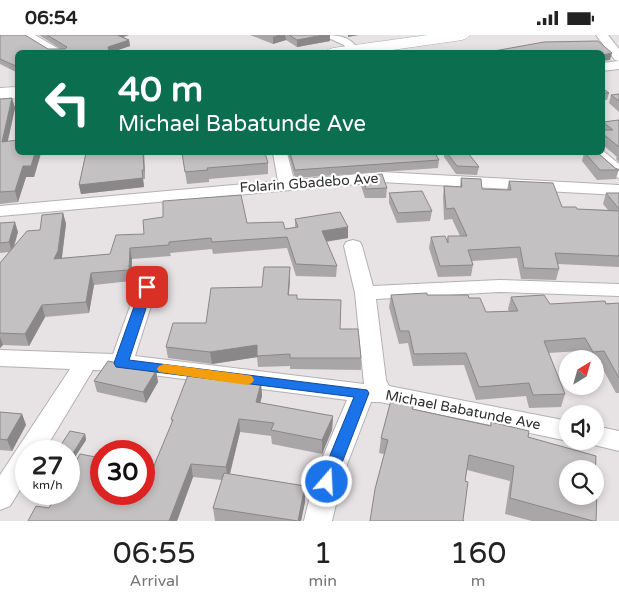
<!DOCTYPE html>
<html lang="en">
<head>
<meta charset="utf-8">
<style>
  body { margin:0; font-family:"Varela Round",sans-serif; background:#f2f2f2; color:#222; height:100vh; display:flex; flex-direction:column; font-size:19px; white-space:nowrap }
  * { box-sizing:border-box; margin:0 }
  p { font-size:16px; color:#767676 }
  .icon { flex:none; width:28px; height:28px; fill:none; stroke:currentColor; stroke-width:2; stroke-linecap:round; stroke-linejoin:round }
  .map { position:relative; height:486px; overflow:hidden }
  .drawer { display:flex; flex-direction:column; background:#fff; flex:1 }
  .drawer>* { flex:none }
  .hud { position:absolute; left:15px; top:15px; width:590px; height:105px; border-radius:8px; box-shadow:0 2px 8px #0003; background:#0b6e4f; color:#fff; overflow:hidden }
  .needle { width:32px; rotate:37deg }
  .controls { position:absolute; left:559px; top:315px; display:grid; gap:10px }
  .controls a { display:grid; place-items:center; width:45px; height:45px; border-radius:50%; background:#fff; box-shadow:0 2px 8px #0003; font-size:25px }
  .speed { position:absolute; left:15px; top:405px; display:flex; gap:10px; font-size:25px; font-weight:700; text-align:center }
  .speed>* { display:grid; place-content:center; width:65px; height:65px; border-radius:50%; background:#fff; box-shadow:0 2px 8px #0003; line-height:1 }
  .speed small { font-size:12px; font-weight:400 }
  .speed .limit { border:8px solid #d22; background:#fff; color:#111 }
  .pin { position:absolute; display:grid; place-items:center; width:42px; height:42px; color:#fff; margin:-21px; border-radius:10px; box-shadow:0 2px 8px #0006 }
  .me { position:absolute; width:55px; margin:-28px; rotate:19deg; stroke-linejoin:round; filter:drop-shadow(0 0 4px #0008) }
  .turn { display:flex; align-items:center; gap:18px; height:105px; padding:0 20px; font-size:22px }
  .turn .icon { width:65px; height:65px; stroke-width:2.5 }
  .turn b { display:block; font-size:35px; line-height:42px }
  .eta { display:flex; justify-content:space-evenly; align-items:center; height:85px; text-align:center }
  .eta b { font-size:30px; font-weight:600; line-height:35px }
  .status { display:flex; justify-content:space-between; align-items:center; height:35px; padding:0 25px; background:#fff; direction:ltr }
  .status svg { height:14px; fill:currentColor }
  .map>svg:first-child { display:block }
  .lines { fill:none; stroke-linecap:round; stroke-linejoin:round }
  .street-casing { stroke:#b4b0b2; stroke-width:2 }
  .secondary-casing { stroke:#b4b0b2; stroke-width:1 }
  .street { fill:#fff; fill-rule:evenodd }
  .secondary { fill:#fff; fill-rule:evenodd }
  .wall { fill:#a9a6a7 }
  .shaded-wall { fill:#898788 }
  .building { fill:#c4c1c2; stroke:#898788 }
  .route { fill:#1a73e8; stroke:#114b97 }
  .slow { fill:#f59e0b }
  .labels { text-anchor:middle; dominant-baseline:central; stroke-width:4.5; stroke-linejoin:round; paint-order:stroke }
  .street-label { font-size:14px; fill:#2e2c2d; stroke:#fff }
</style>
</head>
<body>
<div class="status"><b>06:54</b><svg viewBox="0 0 49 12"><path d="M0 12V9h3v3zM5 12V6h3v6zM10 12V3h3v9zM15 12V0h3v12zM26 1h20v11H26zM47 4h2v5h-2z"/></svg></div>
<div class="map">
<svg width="619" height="486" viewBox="0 0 619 486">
  <rect width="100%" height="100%" fill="#e7e3e4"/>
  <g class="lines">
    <defs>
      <path id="street" d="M20,0H35L66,18H50Z
        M322,0C338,0 350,1 359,15L357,18H349L344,10Z
        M596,0H608L619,14V26L615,25Z
        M619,26V34L602,36V28Z
        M602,115L619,129V143L613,141L589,118H602Z
        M273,118H287L294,145L381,137L619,150V160L381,147L0,181V171L278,146Z
        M353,205L360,207L362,211L373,251L499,245L619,249V261L499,257L376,264L386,345L389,351L568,386V406L380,367H371L343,440L332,486H304L315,440L347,365L121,336L93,335L44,416H26V445L10,471L0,475V440L70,334L0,331V315L113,319L137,252L140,248L147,246L154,248L157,252L135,321L364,349L355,258L344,211L346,207Z
        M595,391L619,396V416L586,408L585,406H595Z"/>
      <path id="secondary" d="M428,0H470L467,3L462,5L371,18H325L327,15L333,13Z
        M18,52V63L0,65V53Z"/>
    </defs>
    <use href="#street" class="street-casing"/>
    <use href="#secondary" class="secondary-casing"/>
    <use href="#street" class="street"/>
    <use href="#secondary" class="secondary"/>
  </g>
  <path class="wall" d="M0,0L48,14H61L39,0H129L123,2L129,5L130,11L109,18H18V38L0,29Z
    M250,0H330V6L297,12L286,5L273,9Z
    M602,53L609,58L607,65H602Z
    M619,59V77L609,68L611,60Z
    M12,63L15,73L8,106L18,118H41L34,142H26L18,167L0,169V64Z
    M619,85V127L616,124L617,122L602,109V90L603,87Z
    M86,118H144L145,144H143L144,152L81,159L79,150Z
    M182,118L268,128V139L209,144V147L187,149Z
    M288,118H435L439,125L438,133L295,143Z
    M444,118H468L479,132L477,140L456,139L444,122Z
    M584,118H598L615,133L619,134L616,144L597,145L582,126Z
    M362,141L387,153L386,163H365L361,151Z
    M461,143L482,154L507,155L509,146L562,172L577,174L608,175L603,169L606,158H619V232L558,229L559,234L556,245L521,244L517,223L472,226L473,230L471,241L438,242L429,213L431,202L447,206L448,201H460L452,184L444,185L443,162L444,151L460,152Z
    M389,158L432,176L430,186L397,188L389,168Z
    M63,178L66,189L62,223L110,219L144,199L247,188L285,194L295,192V184L348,192V203L326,207L337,231L336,242L296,241L287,213L213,219L212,214L170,218L171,221L132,224L131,246L94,250L89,278L45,282L29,311L3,310L0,313V228L9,217L0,218V188L18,197L14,212L40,195Z
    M290,232L289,260L297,264L340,294L361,323V335L290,334V331L258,332L257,322L212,329L168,323L166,312L206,288L262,252Z
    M391,260H427L469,263L486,277L509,276L508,274L511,262L550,269L619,268V358H616L600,329H595V324H585L581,316L548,318L565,359L561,372L529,373L526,361L476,365L464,330L413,331L408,308L399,309L389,272Z
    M156,336L158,347L146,368L97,357L94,346Z
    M261,348L262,361L260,368L333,381L332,395L322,419L272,409L271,401L240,397L230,439L305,451V467L301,486H215L213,473L222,445L193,442L177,486H28L49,473L153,433L172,388L171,384Z
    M391,365L414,370L413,374L490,391L491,387L529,396L528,402L596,421L595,445V434H568V461H595V455L597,456L596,486H532L505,479L510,446L467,435L465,446L468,447L463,485L464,486H370L375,454L384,419L379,418L381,403Z
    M0,377L22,379L26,390L12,416L0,415Z
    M85,399L86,405L71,428H69V416Z"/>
  <path class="shaded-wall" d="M115,0H129L115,5Z
    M278,0H285L286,5L273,9V2Z
    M323,0H330V6L297,12V5Z
    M348,0H359L348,2Z
    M129,5L130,11L109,18L108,12Z
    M612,18L610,25L602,26V20Z
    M12,63L15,73L5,118L2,107Z
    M35,118H41L34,142H26L18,167L15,156L23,131Z
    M143,118H144L145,144L144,135Z
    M142,135L144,152L81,159L79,150Z
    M63,178L66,189L61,228L54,224Z
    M15,187L18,197L12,217L9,207Z
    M348,192V203L322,207V196Z
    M130,213L132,224L131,246L129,235Z
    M290,232V243L288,272V260Z
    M91,238L94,250L89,278L86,267Z
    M42,270L45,282L29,311L25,299Z
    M0,302L3,310L0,313Z
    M257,310L258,322L212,329L210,317Z
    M156,336L158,347L146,368L143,357Z
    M261,348L262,361L257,380L256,367Z
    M22,379L26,390L12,416L7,405Z
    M333,381L332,395L322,419V405Z
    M239,384L240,397L228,446L226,432Z
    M85,399L86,405L71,428L70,423Z
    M191,429L193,442L177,486H169Z
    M305,451V467L301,486H298Z"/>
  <path class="building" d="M0,0H25L48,14H65L67,12L47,0H117L129,5L108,12L109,18H18V32L0,24Z
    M289,0H323L297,5Z
    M598,6L612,18L602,20V18H483L544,7Z
    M602,53L609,58H602Z
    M619,59V66L611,60Z
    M12,63L2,107L18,105V118H35L31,131H23L15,156L0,157V64Z
    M619,85V112L602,98V95H613L603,87Z
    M86,118H143L144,135H142L143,143L79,150Z
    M182,118H265L268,128L207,133L208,135L185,137Z
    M290,118H435L439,125L295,135Z
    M447,118H468L479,132L457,131Z
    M585,118H598L615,133L619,135H600Z
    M382,139L387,153L366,154L362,141Z
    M461,143L481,144L482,154L511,155L509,146L553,148L562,172H576L577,174L619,176V221L555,218L559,234L524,233L520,212L468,215L473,230L440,231L431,202L445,201L448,208V201H467L454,173L446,174L444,151L462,152Z
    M422,156L432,176L398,178L389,158Z
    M606,158H619V174Z
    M241,160L247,188L283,187L285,194L298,192L295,184L340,177L348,192L322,196L337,231L296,229L287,202L212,207L211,203L169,207V210L130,213L129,235L91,238L86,267L42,270L25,299L0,298V228L27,196L40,195L42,180L63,178L58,216L54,224L110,219L116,200L144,199L143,185L163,182V166Z
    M15,187L9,207L0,208V188Z
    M264,232H290L288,260H297V264L341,265L340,294H358L361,323H290V319L257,321V310L210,317L166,312L173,288H206L211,253L262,252Z
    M427,258V260H468L469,263H480L486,277L518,276L511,262L544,260L550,269L605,266L606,269L619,268V343L604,316L593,317L585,303L544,306L565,359L533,360L529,348L479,352L466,318L414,319L409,296H400L391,260Z
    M108,326L156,336L143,357L94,346Z
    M188,340L261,348L256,367L333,381L322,405L271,395L274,388L239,384L226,432L191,429L169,486H28L36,471L49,473L57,459H69V439L80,419L101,423V459H144V431L153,433L173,385L171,384Z
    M391,365L414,370L412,374L491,391V387L529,396L528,402L596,421L595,445V434H568V461H595V455L597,456L596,486H593L510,463L514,431L469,420L465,446L468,447L463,485L464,486H370L375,454L388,405L381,403Z
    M0,377L22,379L7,405L0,404Z
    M70,396L85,399L70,423L69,422V416H57Z
    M224,438L305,451L298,486L213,473Z"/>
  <path class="route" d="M147,248L153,252L129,325L367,355L369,358L333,451L327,453L322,451L319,447L354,362L116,332L114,328L141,252Z"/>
  <path class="slow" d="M164,329L247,340L252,341L254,345L252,348L247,350L159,337L157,334L159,331Z"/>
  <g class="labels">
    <g class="street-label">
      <text transform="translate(309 148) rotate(-4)">Folarin Gbadebo Ave</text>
      <text transform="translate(463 375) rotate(11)">Michael Babatunde Ave</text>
    </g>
  </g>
</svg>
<div class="controls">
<a><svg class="needle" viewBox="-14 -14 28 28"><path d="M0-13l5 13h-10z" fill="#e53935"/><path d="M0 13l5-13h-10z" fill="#767676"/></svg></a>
<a><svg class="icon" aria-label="sound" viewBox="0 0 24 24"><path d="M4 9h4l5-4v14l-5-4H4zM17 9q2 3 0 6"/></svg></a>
<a><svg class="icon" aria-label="search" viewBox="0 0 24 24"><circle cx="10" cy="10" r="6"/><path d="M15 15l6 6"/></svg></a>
</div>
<div class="speed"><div>27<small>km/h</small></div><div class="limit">30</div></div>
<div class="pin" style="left:147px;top:252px;background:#d93025"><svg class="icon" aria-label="arrive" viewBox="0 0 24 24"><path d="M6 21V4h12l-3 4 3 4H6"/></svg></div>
<svg class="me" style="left:327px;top:447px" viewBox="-20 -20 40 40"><circle r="17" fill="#1a73e8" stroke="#fff" stroke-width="3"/><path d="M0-11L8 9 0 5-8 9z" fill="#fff"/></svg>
<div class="hud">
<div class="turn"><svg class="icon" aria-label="left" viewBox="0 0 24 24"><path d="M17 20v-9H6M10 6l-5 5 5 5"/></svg><div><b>40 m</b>Michael Babatunde Ave</div></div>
</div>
</div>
<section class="drawer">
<div class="eta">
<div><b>06:55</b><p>Arrival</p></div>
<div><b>1</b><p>min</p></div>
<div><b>160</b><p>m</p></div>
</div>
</section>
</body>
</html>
